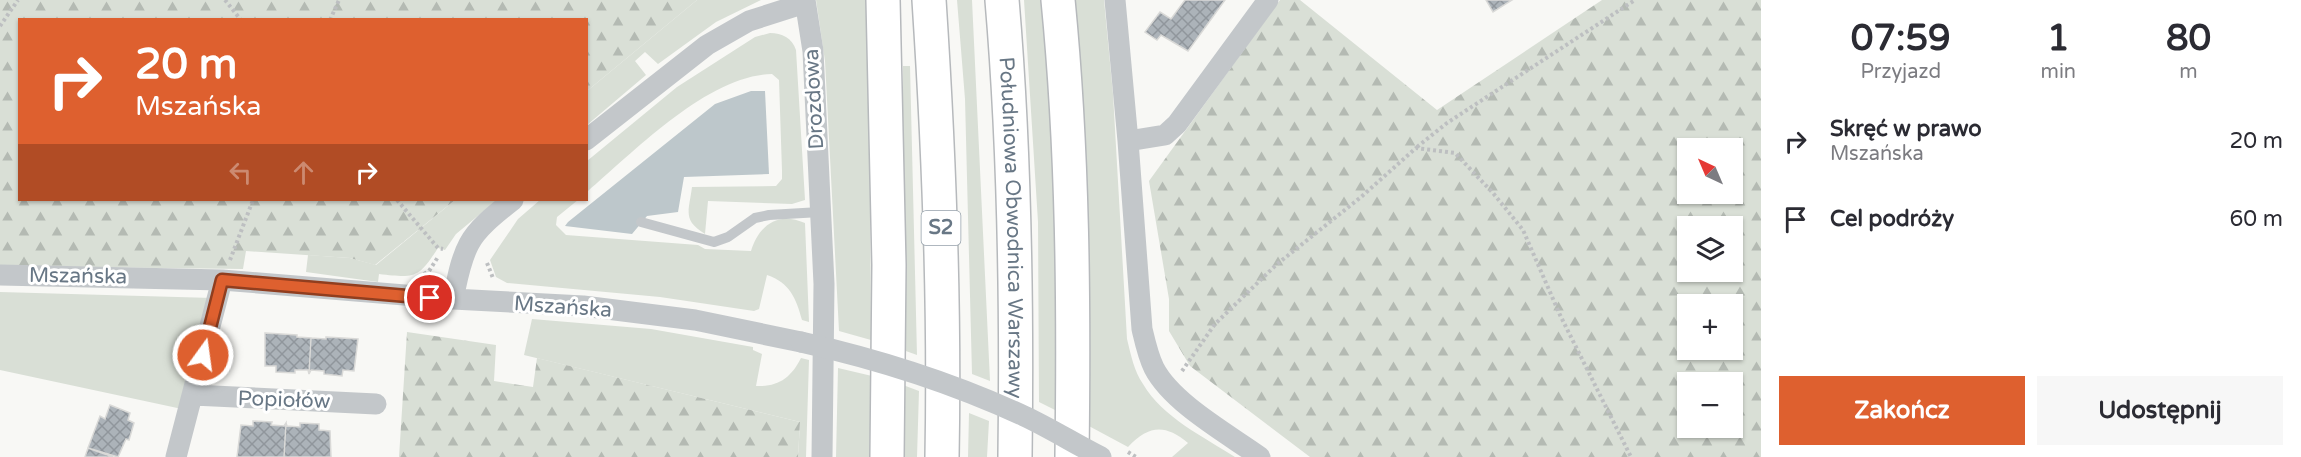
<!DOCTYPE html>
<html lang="pl">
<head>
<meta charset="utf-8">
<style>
  body { margin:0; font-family:"Varela Round",sans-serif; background:#f7f7f7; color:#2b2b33; height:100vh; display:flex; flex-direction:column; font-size:22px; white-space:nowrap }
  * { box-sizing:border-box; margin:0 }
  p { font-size:20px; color:#7c7c81 }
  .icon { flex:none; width:33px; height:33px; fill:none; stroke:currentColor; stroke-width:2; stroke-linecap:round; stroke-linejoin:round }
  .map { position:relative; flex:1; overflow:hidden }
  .details { display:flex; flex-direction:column; background:#fff; width:540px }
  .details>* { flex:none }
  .hud { position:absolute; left:18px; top:18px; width:570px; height:183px; border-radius:0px; box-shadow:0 2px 4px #0004; background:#de602f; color:#fff; overflow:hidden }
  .needle { width:39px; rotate:316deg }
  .buttons { position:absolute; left:1677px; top:138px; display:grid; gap:12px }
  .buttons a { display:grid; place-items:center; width:66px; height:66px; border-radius:0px; background:#fff; box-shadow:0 2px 4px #0004; font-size:30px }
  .pin { position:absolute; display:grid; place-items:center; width:51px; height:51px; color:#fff; margin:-26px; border:3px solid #fff; border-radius:50%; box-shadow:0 2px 6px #0007 }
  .me { position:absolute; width:66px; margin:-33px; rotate:14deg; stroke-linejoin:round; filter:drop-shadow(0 0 4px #0008) }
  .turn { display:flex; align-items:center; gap:21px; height:126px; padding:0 18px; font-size:27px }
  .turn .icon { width:78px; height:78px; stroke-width:2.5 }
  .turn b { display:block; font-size:42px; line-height:51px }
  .lanes { display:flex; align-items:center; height:57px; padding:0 18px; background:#0003; justify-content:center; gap:30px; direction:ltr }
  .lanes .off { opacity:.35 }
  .eta { display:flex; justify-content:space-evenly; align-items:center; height:102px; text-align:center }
  .eta b { font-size:36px; font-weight:800; line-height:42px }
  .cta { display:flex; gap:12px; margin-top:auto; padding:12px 18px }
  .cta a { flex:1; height:69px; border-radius:0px; background:#de602f; color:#fff; font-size:24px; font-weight:800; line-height:69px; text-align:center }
  .cta a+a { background:#f7f7f7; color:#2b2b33 }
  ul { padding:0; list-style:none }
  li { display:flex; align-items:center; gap:18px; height:78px; padding:0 18px }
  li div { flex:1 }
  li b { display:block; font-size:22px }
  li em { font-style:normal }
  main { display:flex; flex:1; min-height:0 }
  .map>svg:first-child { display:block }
  .grass { fill:#d9dfd6 }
  .forest { fill:url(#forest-firs); fill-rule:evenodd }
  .water { fill:#bdc7cb }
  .building { fill:url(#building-cross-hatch); stroke:#d9d9d7; stroke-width:1.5 }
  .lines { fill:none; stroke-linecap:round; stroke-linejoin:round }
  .highway-casing { stroke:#b6b9bc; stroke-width:36 }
  .path { stroke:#bdbfc1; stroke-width:4; stroke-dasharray:3 3; stroke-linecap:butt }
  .lane { stroke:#c3c7ca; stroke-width:10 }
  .street { stroke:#c3c7ca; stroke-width:21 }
  .highway { stroke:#fff; stroke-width:33 }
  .street-bridge { stroke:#c3c7ca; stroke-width:21 }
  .route-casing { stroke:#903e1f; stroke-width:15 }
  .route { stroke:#de602f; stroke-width:10 }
  .labels { text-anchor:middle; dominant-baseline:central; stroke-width:6; stroke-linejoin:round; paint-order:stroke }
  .shield { fill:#fff; stroke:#95a0aa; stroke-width:1.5 }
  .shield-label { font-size:20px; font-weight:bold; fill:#687785 }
  .street-label { font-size:21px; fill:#687785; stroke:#fff }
</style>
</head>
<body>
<main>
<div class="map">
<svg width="1761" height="457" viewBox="0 0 1761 457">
  <defs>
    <pattern id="forest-firs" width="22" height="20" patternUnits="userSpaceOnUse" patternTransform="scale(1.5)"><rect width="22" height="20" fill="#d9dfd6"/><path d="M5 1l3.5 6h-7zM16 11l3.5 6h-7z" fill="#b4bab3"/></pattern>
    <pattern id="building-cross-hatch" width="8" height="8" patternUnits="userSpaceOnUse" patternTransform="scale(1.5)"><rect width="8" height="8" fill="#acb3b9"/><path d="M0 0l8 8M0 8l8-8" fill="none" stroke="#90969c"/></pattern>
  </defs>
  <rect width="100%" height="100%" fill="#f8f8f5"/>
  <path class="grass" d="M697,0H761L716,22L658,64L645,52L635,61L646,75L587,125V91Z
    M816,0H874L870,175L871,340L839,331L825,61Z
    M957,0H972L990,381L972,374L965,99Z
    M1024,0H1043L1056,222L1059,412L1039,402L1038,222Z
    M1073,0H1104L1113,94L1127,339C1131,355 1134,371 1143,384C1162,417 1204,437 1235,457H1172L1188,443C1165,424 1149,425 1128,447L1087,425C1092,283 1083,142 1073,0Z
    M770,33C782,33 792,38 796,50L805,200L792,204L708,201L705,234C682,220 689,211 692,187L776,186L782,179V171L779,80L772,74C707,76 635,151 587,192V161L677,87L755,37Z
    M903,66H910L917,355L903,350Z
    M455,200H497L456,234L445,250L438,248C418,279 415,278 379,274L378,282L306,272L308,255L350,258L376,265Z
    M540,200H578L557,217L556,225L566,235L698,245L705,249L751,251C759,225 778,211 805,223L809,322L802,320C796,298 790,283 767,275L759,309L754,311L660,297L507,283L496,277L490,260L518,219Z
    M0,292L213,298L182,409L0,370Z
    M532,319L651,329L753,347V350L762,354L756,386C778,387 791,378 801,358L809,360L806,457H798L800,422L524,355Z
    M838,368L872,376L869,457H836Z
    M903,385L919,391L917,457H901Z
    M969,413L989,421L987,457H968Z"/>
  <path class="forest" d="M0,0H697L587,91L586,20H20V200H455L375,265L350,258L246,251L243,269L0,266Z
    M1280,0H1300L1437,110L1602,0H1761V457H1310L1190,366L1169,331V299L1149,181ZM1688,148H1732V194H1688ZM1688,226H1732V272H1688ZM1688,304H1732V350H1688ZM1688,382H1732V428H1688Z
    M407,332L496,345L494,381L533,387L537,358L800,422L798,457H399Z"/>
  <path class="water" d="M751,91H765L769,174L684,177L678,212L647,216L632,234L565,226L568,222L715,104Z"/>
  <path class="building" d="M1185,0H1225L1188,51L1161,35L1157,40L1145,32L1160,12L1171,19Z
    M1486,0H1512L1493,12Z
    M265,333L297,335V337L311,338L309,374L308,370H295V373L276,372V366H265Z
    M326,337L358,339L354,371L343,370L342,376L324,374V371L311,370L309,374L311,338L326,339Z
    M110,405L130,413L128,420L134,423L129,440L126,439L118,457L88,448L100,416L105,419Z
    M253,421L272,422L271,425L284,426L286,423L284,457H237L241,425L253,426Z
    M286,423L287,426L300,427V423L319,424V430L330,431L331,457H284Z
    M88,448L113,457H85Z"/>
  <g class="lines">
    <defs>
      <g id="highway">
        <path d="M883,0L889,265L887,457"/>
        <path d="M929,0C939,152 945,304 942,457"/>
        <path id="s1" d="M1002,0C1015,152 1017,304 1015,457"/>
        <path d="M1058,0C1073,152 1074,304 1072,457"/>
      </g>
    </defs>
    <use href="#highway" class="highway-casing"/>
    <path class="path" d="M225,0L241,20
      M330,20L339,0
      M0,26L18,0
      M1417,147L1447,123L1635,0
      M397,200L438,248L443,249
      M230,260L253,200
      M487,263L493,278
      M424,274L429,271L438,257
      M1182,371L1215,324L1276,265L1361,197L1416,148L1455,153L1493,193L1523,230L1560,315L1631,457
      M1128,452L1136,457"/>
    <path class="lane" d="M641,222L714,242L728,237L755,218L769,215L820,212"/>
    <path class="street" d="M805,0L813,51L824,284L822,457
      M1115,0L1128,141L1142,329C1145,342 1148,356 1154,368C1172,403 1228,434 1260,457
      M586,140L707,45L749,21L805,3
      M1128,141L1165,135L1177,124L1268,0
      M0,275L222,280L453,299L583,306L695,320L801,342
      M453,299C457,281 460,261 469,244C478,227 498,212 513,200
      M193,395L376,404
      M176,457L222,280"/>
    <use href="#highway" class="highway"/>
    <path class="street-bridge" d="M801,342C877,359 953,383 1024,416C1050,428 1075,444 1101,457"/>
  </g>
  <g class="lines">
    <defs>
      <path id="route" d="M203,355L222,280L430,298"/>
    </defs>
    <use href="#route" class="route-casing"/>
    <use href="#route" class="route"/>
  </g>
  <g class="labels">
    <rect class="shield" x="921.5" y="211" width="39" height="34" rx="4.5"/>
    <g class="shield-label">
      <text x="941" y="228">S2</text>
    </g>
    <g class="street-label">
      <text transform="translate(814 99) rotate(-93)">Drozdowa</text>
      <text stroke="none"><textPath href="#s1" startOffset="228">Południowa Obwodnica Warszawy</textPath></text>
      <text transform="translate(78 276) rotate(1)">Mszańska</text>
      <text transform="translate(563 307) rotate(4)">Mszańska</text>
      <text transform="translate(284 400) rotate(2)">Popiołów</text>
    </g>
  </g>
</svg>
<div class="buttons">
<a><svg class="needle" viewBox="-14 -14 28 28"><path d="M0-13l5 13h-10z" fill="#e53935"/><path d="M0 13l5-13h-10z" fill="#7c7c81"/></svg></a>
<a><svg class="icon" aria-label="layers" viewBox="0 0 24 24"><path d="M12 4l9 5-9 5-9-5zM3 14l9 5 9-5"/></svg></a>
<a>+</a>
<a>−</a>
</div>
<div class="pin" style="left:430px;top:298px;background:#d93025"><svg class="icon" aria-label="arrive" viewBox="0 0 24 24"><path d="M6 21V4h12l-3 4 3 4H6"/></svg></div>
<svg class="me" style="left:203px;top:355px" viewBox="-20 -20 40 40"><circle r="17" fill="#de602f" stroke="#fff" stroke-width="3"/><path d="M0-11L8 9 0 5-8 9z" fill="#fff"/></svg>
<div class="hud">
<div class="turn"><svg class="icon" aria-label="right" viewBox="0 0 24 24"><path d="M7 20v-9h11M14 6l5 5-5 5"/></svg><div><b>20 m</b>Mszańska</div></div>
<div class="lanes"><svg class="icon off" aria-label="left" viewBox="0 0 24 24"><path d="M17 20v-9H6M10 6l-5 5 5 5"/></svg><svg class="icon off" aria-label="ahead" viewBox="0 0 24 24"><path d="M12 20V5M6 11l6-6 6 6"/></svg><svg class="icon" aria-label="right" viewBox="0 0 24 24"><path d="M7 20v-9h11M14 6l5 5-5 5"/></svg></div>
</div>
</div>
<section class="details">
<div class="eta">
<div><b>07:59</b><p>Przyjazd</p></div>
<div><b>1</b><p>min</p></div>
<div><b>80</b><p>m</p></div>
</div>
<ul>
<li><svg class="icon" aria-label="right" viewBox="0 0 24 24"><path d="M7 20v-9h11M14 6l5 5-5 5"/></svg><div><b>Skręć w prawo</b><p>Mszańska</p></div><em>20 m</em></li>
<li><svg class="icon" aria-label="arrive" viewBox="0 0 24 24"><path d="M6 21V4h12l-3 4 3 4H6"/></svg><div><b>Cel podróży</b></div><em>60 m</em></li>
</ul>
<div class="cta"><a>Zakończ</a><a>Udostępnij</a></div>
</section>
</main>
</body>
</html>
